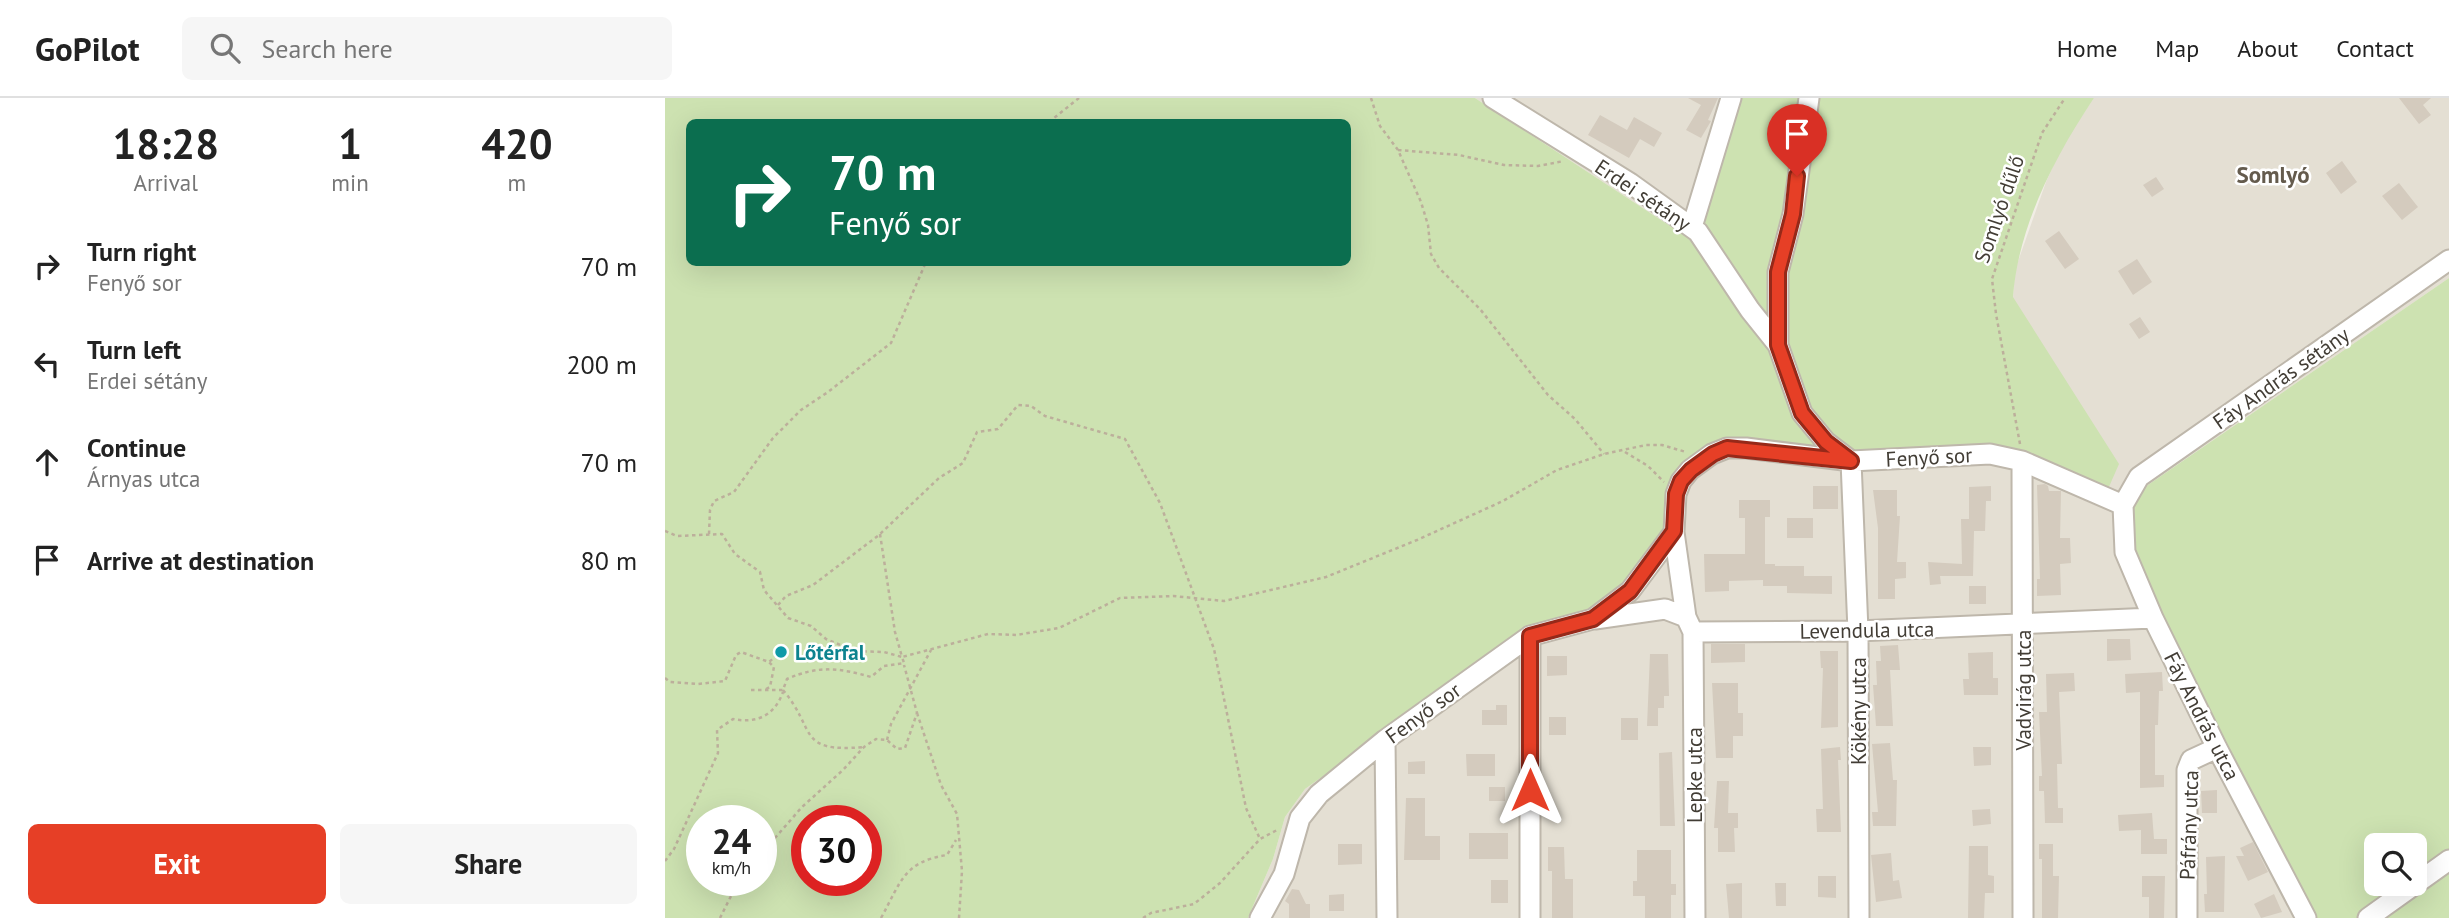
<!DOCTYPE html>
<html lang="en">
<head>
<meta charset="utf-8">
<style>
  body { margin:0; font-family:"PT Sans",sans-serif; background:#f6f6f6; color:#222; height:100vh; display:flex; flex-direction:column; font-size:26px; white-space:nowrap }
  * { box-sizing:border-box; margin:0 }
  p { font-size:23px; color:#767676 }
  .icon { flex:none; width:38px; height:38px; fill:none; stroke:currentColor; stroke-width:2; stroke-linecap:round; stroke-linejoin:round }
  .map { position:relative; flex:1; overflow:hidden }
  .details { display:flex; flex-direction:column; background:#fff; width:665px }
  .details>* { flex:none }
  .hud { position:absolute; left:21px; top:21px; width:665px; height:147px; border-radius:10px; box-shadow:0 7px 28px #0002; background:#0b6e4f; color:#fff; overflow:hidden }
  .buttons { position:absolute; left:1699px; top:735px; display:grid; gap:14px }
  .buttons a { display:grid; place-items:center; width:63px; height:63px; border-radius:10px; background:#fff; box-shadow:0 7px 28px #0002; font-size:35px }
  .speed { position:absolute; left:21px; top:707px; display:flex; gap:14px; font-size:35px; font-weight:700; text-align:center }
  .speed>* { display:grid; place-content:center; width:91px; height:91px; border-radius:50%; background:#fff; box-shadow:0 7px 28px #0002; line-height:1 }
  .speed small { font-size:18px; font-weight:400 }
  .speed .limit { border:10px solid #d22; background:#fff; color:#111 }
  .pin { position:absolute; display:grid; place-items:center; width:60px; height:60px; color:#fff; margin:-72px -30px; border-radius:50% 50% 50% 0; rotate:-45deg; box-shadow:0 0 7px #0007 }
  .pin .icon { rotate:45deg }
  .me { position:absolute; width:77px; margin:-38px; rotate:0deg; stroke-linejoin:round; filter:drop-shadow(0 0 5px #0008) }
  .turn { display:flex; align-items:center; gap:24px; height:147px; padding:0 28px; font-size:32px }
  .turn .icon { width:91px; height:91px; stroke-width:2.5 }
  .turn b { display:block; font-size:49px; line-height:60px }
  .eta { display:flex; justify-content:space-evenly; align-items:center; height:119px; text-align:center }
  .eta b { font-size:42px; font-weight:700; line-height:49px }
  .button { display:flex; gap:14px; margin-top:auto; padding:14px 28px }
  .button a { flex:1; height:80px; border-radius:10px; background:#e63f26; color:#fff; font-size:28px; font-weight:700; line-height:80px; text-align:center }
  .button a+a { background:#f6f6f6; color:#222 }
  ul { padding:0; list-style:none }
  li { display:flex; align-items:center; gap:21px; height:98px; padding:0 28px }
  li div { flex:1 }
  li b { display:block; font-size:26px }
  li em { font-style:normal }
  header { display:flex; align-items:center; gap:42px; box-sizing:border-box; height:98px; padding:0 35px; background:#fff; border-bottom:2px solid #e0e0e0 }
  header strong { font-size:33px }
  nav { display:flex; gap:38px; margin-inline-start:auto; font-size:24px }
  .search { width:490px; height:63px; background:#f6f6f6; display:flex; align-items:center; gap:18px; box-sizing:border-box; padding:0 24px; border-radius:10px; color:#767676; font-size:26px }
  main { display:flex; flex:1; min-height:0 }
  .map>svg:first-child { display:block }
  .residential { fill:#e4dfd3 }
  .green { fill:#cde2b1; fill-rule:evenodd }
  .building { fill:#d4cbbe }
  .lines { fill:none; stroke-linecap:round; stroke-linejoin:round }
  .minor-casing { stroke:#beb7ab; stroke-width:23 }
  .path { stroke:#bcaf9b; stroke-width:2.5; stroke-dasharray:3.5 3.5; stroke-linecap:butt }
  .minor { stroke:#fff; stroke-width:19 }
  .route-casing { stroke:#962919; stroke-width:18 }
  .route { stroke:#e63f26; stroke-width:12 }
  .culture-dot { fill:#0f9aa8; stroke:#fff; stroke-width:2.5 }
  .labels { text-anchor:middle; dominant-baseline:central; stroke-width:5; stroke-linejoin:round; paint-order:stroke }
  .street-label { font-size:21px; fill:#423d35; stroke:#fff }
  .culture-label { font-size:21px; font-weight:bold; fill:#0d838f; stroke:#fff; text-anchor:start }
  .neighbourhood-label { font-size:23px; font-weight:bold; fill:#645b4d; stroke:#fff }
</style>
</head>
<body>
<header>
<strong>GoPilot</strong>
<div class="search"><svg class="icon" aria-label="search" viewBox="0 0 24 24"><circle cx="10" cy="10" r="6"/><path d="M15 15l6 6"/></svg>Search here</div>
<nav><a>Home</a><a>Map</a><a>About</a><a>Contact</a></nav>
</header>
<main>
<section class="details">
<div class="eta">
<div><b>18:28</b><p>Arrival</p></div>
<div><b>1</b><p>min</p></div>
<div><b>420</b><p>m</p></div>
</div>
<ul>
<li><svg class="icon" aria-label="right" viewBox="0 0 24 24"><path d="M7 20v-9h11M14 6l5 5-5 5"/></svg><div><b>Turn right</b><p>Fenyő sor</p></div><em>70 m</em></li>
<li><svg class="icon" aria-label="left" viewBox="0 0 24 24"><path d="M17 20v-9H6M10 6l-5 5 5 5"/></svg><div><b>Turn left</b><p>Erdei sétány</p></div><em>200 m</em></li>
<li><svg class="icon" aria-label="ahead" viewBox="0 0 24 24"><path d="M12 20V5M6 11l6-6 6 6"/></svg><div><b>Continue</b><p>Árnyas utca</p></div><em>70 m</em></li>
<li><svg class="icon" aria-label="arrive" viewBox="0 0 24 24"><path d="M6 21V4h12l-3 4 3 4H6"/></svg><div><b>Arrive at destination</b></div><em>80 m</em></li>
</ul>
<div class="button"><a>Exit</a><a>Share</a></div>
</section>
<div class="map">
<svg width="1784" height="820" viewBox="0 0 1784 820">
  <rect width="100%" height="100%" fill="#f1ede5"/>
  <path class="residential" d="M810,0H1073L1028,143Z
    M1429,0H1784V180L1477,391L1500,531L1652,820H583L608,761L620,719L640,691L848,543L1011,396L1030,369L1348,200L1350,172L1381,84L1398,46Z"/>
  <path class="green" d="M0,0H810L1028,143L1073,0H1429C1390,58 1353,129 1348,199L1454,366L1443,391L1324,349L1163,362L1063,353L1030,369L1011,396L990,458L929,512L848,543L640,691L620,719L608,761L583,820H0ZM24,24H682V164H24ZM37,723H96V782H37ZM142,723H201V782H142Z
    M1784,180V820H1652L1500,530L1465,456V412L1477,391ZM1712,747H1750V786H1712Z"/>
  <path class="building" d="M1023,0H1053L1043,22L1046,23L1036,40L1021,32L1036,7Z
    M1734,0H1766L1758,7L1766,17L1754,26Z
    M935,17L962,32L969,19L997,35L989,49L975,41L964,60L923,37Z
    M1677,63L1692,84L1676,96L1661,75Z
    M1491,79L1499,91L1487,99L1478,87Z
    M1734,85L1753,109L1737,122L1717,98Z
    M1394,133L1414,161L1400,171L1380,143Z
    M1472,161L1487,184L1468,197L1453,173Z
    M1475,219L1485,234L1474,241L1464,226Z
    M1380,386L1383,388L1384,393H1396L1395,440H1405L1406,465L1395,466L1396,497L1372,498V481H1375L1372,387Z
    M1148,388H1173V411H1148Z
    M1326,388V403H1321L1320,433H1309L1308,478H1275L1276,486L1265,487L1263,464L1297,466L1296,421H1304V389Z
    M1208,392H1232V418H1235L1232,464H1241V480L1230,481V501H1213V430Z
    M1074,402H1105V419H1100V466H1110V468H1139V478H1167V496L1122,495V488H1098V482L1064,483V493L1040,494L1039,456H1080V420H1074Z
    M1122,420H1148V440H1122Z
    M1304,488H1321V506H1304Z
    M1442,541H1465L1466,562L1442,563Z
    M1046,546H1080V564L1046,565Z
    M1233,547L1235,572H1225L1228,628H1211L1208,587H1212L1211,563H1216L1215,548Z
    M1155,553H1173V629L1156,630L1158,570H1156Z
    M1328,554V580H1333V597H1299L1298,581H1304L1303,555Z
    M985,556H1003L1004,598H999V610H993V628H982Z
    M882,558H902V577L882,578Z
    M1497,574L1498,593H1494L1493,627H1490V677H1499V689L1475,690V594L1461,595L1460,576Z
    M1409,575L1410,593L1394,594L1397,666H1392L1393,710H1398V725H1380L1379,693H1374V678H1377L1374,614H1382L1381,576Z
    M1047,585H1073V615H1078V638H1068V660H1051Z
    M831,607H842V627H817V612H831Z
    M884,619H901V637H884Z
    M956,620H973V642H956Z
    M1225,645L1228,682H1232L1231,728H1208L1207,714H1213L1207,646Z
    M1175,649L1176,662H1173L1176,734H1152L1151,711H1158L1156,651Z
    M1308,649H1326V667L1309,668Z
    M1007,654L1010,728H995L994,655Z
    M801,656H830V678H802Z
    M760,663V676H743V664Z
    M1052,683H1064L1063,715H1073V730H1069L1070,754H1053V730H1049Z
    M824,689H840V703H824Z
    M1552,692V715H1537L1536,693Z
    M741,700H760V738H775V762H739Z
    M1325,711L1326,726L1308,728L1307,712Z
    M1487,715L1489,741H1502V756H1476V732L1454,733L1453,717Z
    M804,735H843V761H804Z
    M1588,744L1603,774L1583,783L1571,758H1579L1575,750Z
    M673,746H697V766L673,767Z
    M1374,746H1388V778H1394L1393,820H1377V761H1374Z
    M1304,748H1323V777L1329,778V795H1320L1319,820H1303Z
    M883,749H899L900,781H908V820H887V773H883Z
    M972,752H1006V786H1011V797H1006V820H980V798H968V783H972Z
    M1226,755L1228,783L1234,782L1237,800L1211,804L1206,757Z
    M1560,758L1559,814H1540L1539,796H1542L1541,759Z
    M1153,778H1171V800L1153,799Z
    M1477,778H1500L1499,820H1484V799H1477Z
    M826,782H843V805H826Z
    M1077,785V820H1064L1061,786Z
    M1110,785H1121V808H1111Z
    M627,791L634,792L641,806H645V820H624V806L620,803Z
    M679,796V813H664V797Z
    M1609,796L1617,814L1596,820L1589,806Z"/>
  <g class="lines">
    <defs>
      <path id="minor" d="M828,0L965,85L1033,134L1085,212L1113,247L1137,315L1161,344L1186,363L1193,533L1194,820
        M1027,129L1066,0
        M1113,247V174L1128,116L1144,0
        M1357,363L1358,820
        M1458,407L1460,454L1488,520L1552,650L1641,820
        M1458,407L1474,379L1784,162
        M1009,434L1021,519
        M930,521L1000,511L1021,519L1028,534L1193,533L1488,520
        M1028,534L1030,820
        M720,642L722,820
        M595,820L619,776L635,720L654,696L720,642L865,538L928,521L965,493L1009,434L1011,396L1016,383L1025,372L1047,356L1062,350H1081L1186,363L1325,356L1357,363L1458,407
        M865,820V538
        M1522,820V672L1526,662L1552,650
        M1703,820L1784,762"/>
    </defs>
    <use href="#minor" class="minor-casing"/>
    <path class="path" d="M706,0L715,28L733,52L756,104L763,127L766,156L774,170L815,211L883,297L910,321L939,356
      M384,24L414,0
      M733,52L794,57L839,67L873,68L899,63
      M1355,346L1331,216L1327,181L1377,35L1400,0
      M960,354L983,368L999,384
      M0,433L12,438L57,436L70,456L95,474L99,492L123,520L146,528L161,541L190,553L219,554L237,559
      M44,436L45,412L49,403L69,394L108,340L136,312L163,294L226,245L261,164
      M215,436L230,534L237,559
      M113,507L121,498L148,487L214,437L274,380L298,365L312,334L333,331L353,307L366,308L380,318L460,341L495,405L549,551L581,710L595,741
      M0,580L5,584L33,586L60,583L71,557L76,554L104,564L116,554
      M101,591L105,589L109,569L104,564
      M86,592H118L122,581C154,567 174,570 206,579L219,568L239,565L237,559L323,536L351,537L394,530L455,500L508,498L559,503L661,479L752,442L838,403L892,372L939,356L981,347H997L1021,354
      M118,592C152,632 131,655 199,649
      M252,615L276,687L292,716L297,773L294,820
      M222,642L226,626L266,552
      M96,756L137,709L178,672L199,649L211,641L222,642L232,651L240,650L252,615L239,567
      M0,763L9,751L53,655L52,632L68,621C92,626 110,617 118,594
      M55,820L74,782
      M216,820C236,784 238,764 282,757L291,742
      M478,820L486,815L529,806L555,785L595,741L614,731"/>
    <use href="#minor" class="minor"/>
  </g>
  <g class="lines">
    <defs>
      <path id="route" d="M865,692V538L928,521L965,493L1009,433L1011,396L1016,383L1026,372L1048,356L1062,350L1186,363L1161,344L1137,315L1113,247V174L1128,116L1132,78"/>
    </defs>
    <use href="#route" class="route-casing"/>
    <use href="#route" class="route"/>
  </g>
  <circle class="culture-dot" cx="116" cy="554" r="7"/>
  <g class="labels">
    <g class="street-label">
      <text transform="translate(978 97) rotate(34)">Erdei sétány</text>
      <text transform="translate(1334 111) rotate(-71)">Somlyó dűlő</text>
      <text transform="translate(1616 280) rotate(-35)">Fáy András sétány</text>
      <text transform="translate(1264 359) rotate(-3)">Fenyő sor</text>
      <text transform="translate(1202 532) rotate(-1)">Levendula utca</text>
      <text transform="translate(1358 592) rotate(-90)">Vadvirág utca</text>
      <text transform="translate(1193 613) rotate(-90)">Kökény utca</text>
      <text transform="translate(758 615) rotate(-36)">Fenyő sor</text>
      <text transform="translate(1537 618) rotate(63)">Fáy András utca</text>
      <text transform="translate(1029 677) rotate(-90)">Lepke utca</text>
      <text transform="translate(1524 727) rotate(-88)">Páfrány utca</text>
    </g>
    <g class="culture-label">
      <text x="130" y="554">Lőtérfal</text>
    </g>
    <g class="neighbourhood-label">
      <text x="1608" y="76">Somlyó</text>
    </g>
  </g>
</svg>
<div class="buttons">
<a><svg class="icon" aria-label="search" viewBox="0 0 24 24"><circle cx="10" cy="10" r="6"/><path d="M15 15l6 6"/></svg></a>
</div>
<div class="speed"><div>24<small>km/h</small></div><div class="limit">30</div></div>
<div class="pin" style="left:1132px;top:78px;background:#d93025"><svg class="icon" aria-label="arrive" viewBox="0 0 24 24"><path d="M6 21V4h12l-3 4 3 4H6"/></svg></div>
<svg class="me" style="left:865px;top:692px" viewBox="-20 -20 40 40"><path d="M0-17L14 15 0 8-14 15z" fill="#e63f26" stroke="#fff" stroke-width="4"/></svg>
<div class="hud">
<div class="turn"><svg class="icon" aria-label="right" viewBox="0 0 24 24"><path d="M7 20v-9h11M14 6l5 5-5 5"/></svg><div><b>70 m</b>Fenyő sor</div></div>
</div>
</div>
</main>
</body>
</html>
